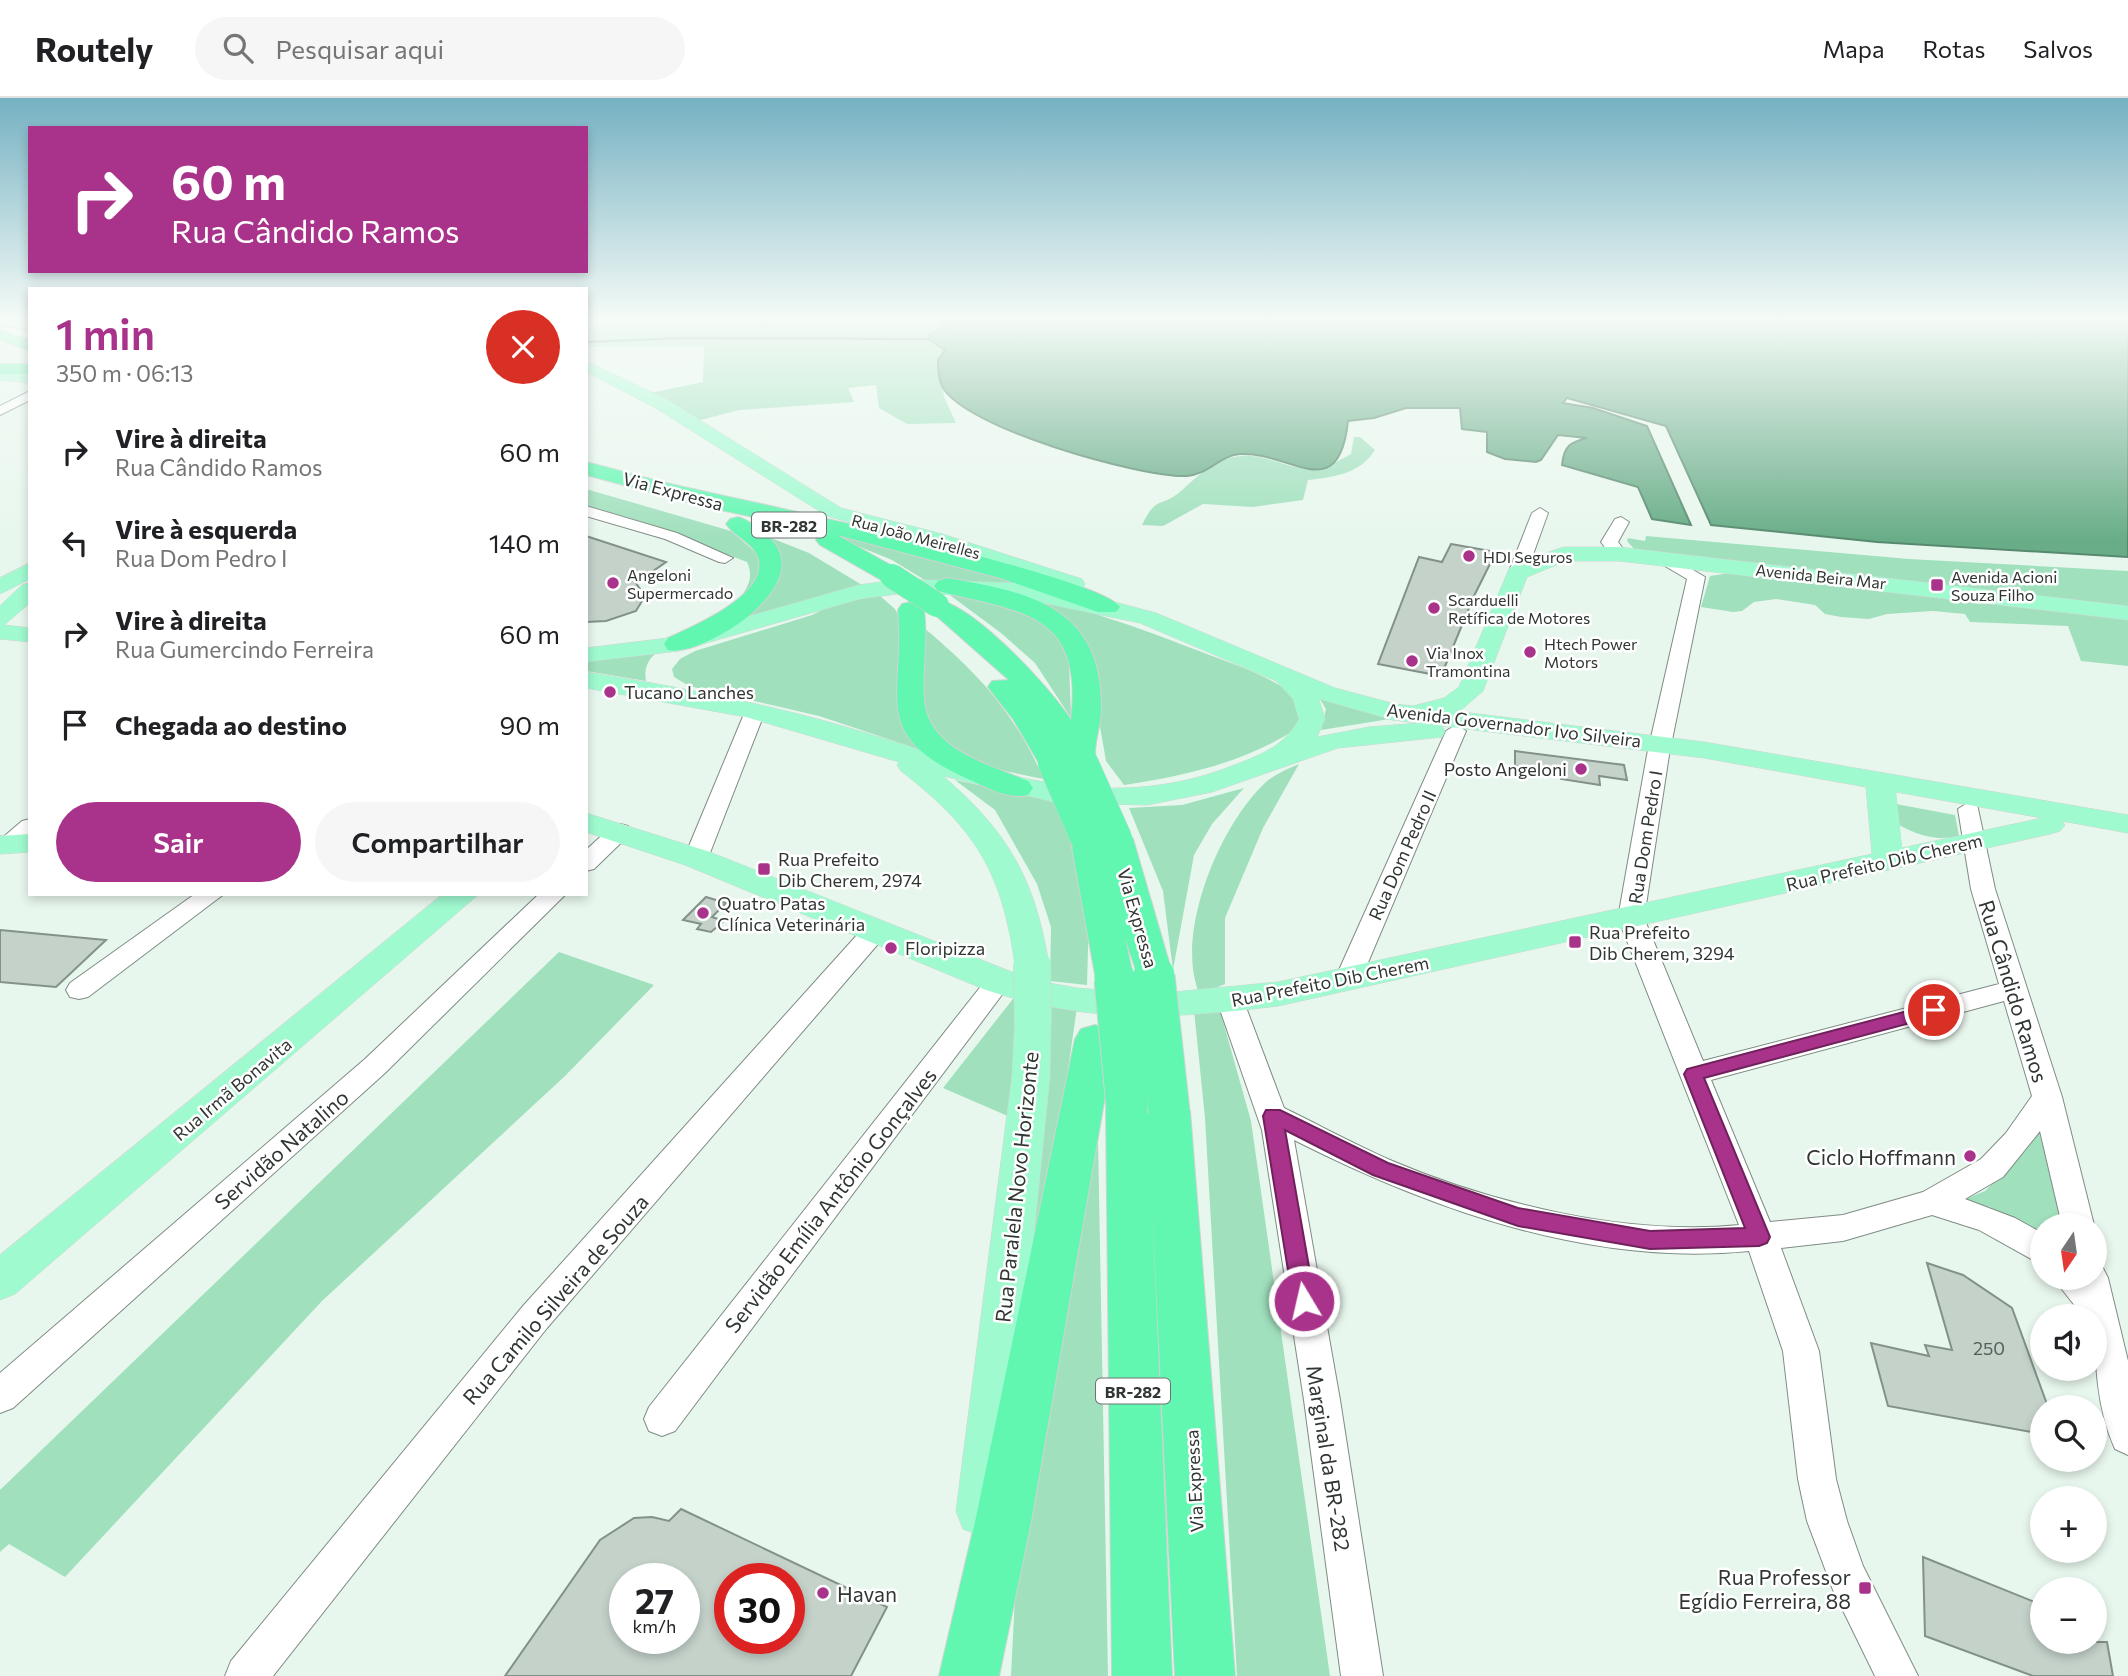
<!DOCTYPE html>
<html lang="pt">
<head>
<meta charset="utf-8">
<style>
  body { margin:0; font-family:Commissioner,sans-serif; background:#f6f6f6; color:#202124; height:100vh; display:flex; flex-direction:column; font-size:26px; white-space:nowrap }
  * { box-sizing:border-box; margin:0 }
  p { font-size:23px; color:#757577 }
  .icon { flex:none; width:38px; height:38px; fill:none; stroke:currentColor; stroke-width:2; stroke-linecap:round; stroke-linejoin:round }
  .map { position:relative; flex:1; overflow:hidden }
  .details { position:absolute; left:28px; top:189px; width:560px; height:609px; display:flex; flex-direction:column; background:#fff; border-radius:0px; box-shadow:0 4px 10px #0003 }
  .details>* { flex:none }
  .top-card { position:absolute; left:28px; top:28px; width:560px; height:147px; border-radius:0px; box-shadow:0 4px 10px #0003; background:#a9338b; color:#fff; overflow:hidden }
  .needle { width:46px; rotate:193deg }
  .tools { position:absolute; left:2030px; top:1115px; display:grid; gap:14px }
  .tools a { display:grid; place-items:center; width:77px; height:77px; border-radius:50%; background:#fff; box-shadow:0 4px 10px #0003; font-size:35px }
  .speed { position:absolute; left:609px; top:1465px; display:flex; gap:14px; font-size:35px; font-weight:700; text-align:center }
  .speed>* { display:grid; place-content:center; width:91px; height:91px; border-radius:50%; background:#fff; box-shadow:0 4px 10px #0003; line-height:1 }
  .speed small { font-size:18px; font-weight:400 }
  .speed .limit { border:10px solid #d22; background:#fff; color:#111 }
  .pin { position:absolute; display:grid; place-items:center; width:60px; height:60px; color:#fff; margin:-30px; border:4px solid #fff; border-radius:50%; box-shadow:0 2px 7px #0007 }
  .me { position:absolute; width:77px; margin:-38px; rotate:351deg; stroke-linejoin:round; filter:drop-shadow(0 0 5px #0008) }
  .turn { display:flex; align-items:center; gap:24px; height:147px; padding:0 28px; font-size:32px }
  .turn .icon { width:91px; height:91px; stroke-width:2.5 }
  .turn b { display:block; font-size:49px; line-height:60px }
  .round { display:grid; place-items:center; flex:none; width:74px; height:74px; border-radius:37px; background:#f6f6f6 }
  .summary { display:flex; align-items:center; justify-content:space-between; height:119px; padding:0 28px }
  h1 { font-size:42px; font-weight:600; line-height:52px; color:#a9338b }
  .cta { display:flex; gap:14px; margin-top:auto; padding:14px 28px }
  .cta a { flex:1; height:80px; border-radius:42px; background:#a9338b; color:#fff; font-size:28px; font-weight:600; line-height:80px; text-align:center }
  .cta a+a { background:#f6f6f6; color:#202124 }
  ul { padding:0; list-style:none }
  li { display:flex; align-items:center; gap:21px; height:91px; padding:0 28px }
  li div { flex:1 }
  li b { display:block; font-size:26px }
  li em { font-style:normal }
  header { display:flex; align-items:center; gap:42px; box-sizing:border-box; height:98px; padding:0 35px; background:#fff; border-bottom:2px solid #e0e0e0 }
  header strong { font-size:33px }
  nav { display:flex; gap:38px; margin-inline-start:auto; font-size:24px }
  .search { width:490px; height:63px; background:#f6f6f6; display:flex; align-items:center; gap:18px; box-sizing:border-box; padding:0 24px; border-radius:38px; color:#757577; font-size:26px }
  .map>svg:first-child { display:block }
  .green { fill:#a0e0bd }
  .water { fill:#68ad88; stroke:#57896e; stroke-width:2 }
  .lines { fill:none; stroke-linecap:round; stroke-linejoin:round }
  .stream { stroke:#57896e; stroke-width:2.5 }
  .building { fill:#c4d2ca; stroke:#839188; stroke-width:2; fill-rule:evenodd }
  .minor-casing { stroke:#7f8c84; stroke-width:2 }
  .major-casing { stroke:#d1d3d2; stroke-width:1 }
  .highway-casing { stroke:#d1d3d2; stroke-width:2 }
  .minor { fill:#fff; fill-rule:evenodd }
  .major { fill:#a0fad0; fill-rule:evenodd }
  .highway { fill:#61f7b1; fill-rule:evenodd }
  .major-bridge-casing { stroke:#d1d3d2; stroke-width:38; stroke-linecap:butt }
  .highway-bridge-far2-casing { stroke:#d1d3d2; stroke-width:25; stroke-linecap:butt }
  .highway-bridge-far1-casing { stroke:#d1d3d2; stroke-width:33; stroke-linecap:butt }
  .highway-bridge-casing { stroke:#d1d3d2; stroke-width:43; stroke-linecap:butt }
  .major-bridge { stroke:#a0fad0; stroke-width:37 }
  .highway-bridge-far2 { stroke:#61f7b1; stroke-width:24 }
  .highway-bridge-far1 { stroke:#61f7b1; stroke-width:32 }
  .highway-bridge { stroke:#61f7b1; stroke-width:41 }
  .route { fill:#a9338b; stroke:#6e215a; stroke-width:2 }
  .poi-dot { fill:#a9338b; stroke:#fff; stroke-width:2.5 }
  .labels { text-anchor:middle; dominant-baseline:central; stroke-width:5; stroke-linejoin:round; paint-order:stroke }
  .shield { fill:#fff; stroke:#6e7270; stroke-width:2 }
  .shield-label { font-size:16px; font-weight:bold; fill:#303632 }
  .far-street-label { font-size:16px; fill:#303632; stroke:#fff }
  .far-poi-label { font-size:16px; fill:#303632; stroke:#fff; text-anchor:start }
  .street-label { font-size:18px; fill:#303632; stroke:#fff }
  .poi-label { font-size:18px; fill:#303632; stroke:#fff; text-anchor:start }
  .near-number-label { font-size:18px; fill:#555d58 }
  .near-street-label { font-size:21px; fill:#303632; stroke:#fff }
  .near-poi-label { font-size:21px; fill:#303632; stroke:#fff; text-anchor:end }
</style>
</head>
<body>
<header>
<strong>Routely</strong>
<div class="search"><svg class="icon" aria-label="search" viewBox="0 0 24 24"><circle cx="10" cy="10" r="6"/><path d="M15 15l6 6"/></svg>Pesquisar aqui</div>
<nav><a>Mapa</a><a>Rotas</a><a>Salvos</a></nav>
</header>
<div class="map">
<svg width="2128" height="1578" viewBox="0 0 2128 1578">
  <rect width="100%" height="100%" fill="#e8f7ee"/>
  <path class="green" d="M668,221H941L945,231L930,235V244L943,250L945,254L938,262L944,299L956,325L907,326L879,310L876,287L848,290L854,304L739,312L697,323L650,295L703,284L704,248L586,249V244L596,241H586V227Z
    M1354,339H1360L1375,352C1360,376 1334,379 1308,382L1303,402L1253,409L1203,406L1163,428L1142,427C1157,396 1160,411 1181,393C1199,377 1215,360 1241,358C1270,355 1298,379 1327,368C1335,365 1343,360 1351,356Z
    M586,391L731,433L759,457L760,479L740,501C748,488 754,479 747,464L636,422L586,409Z
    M816,431L1058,492L928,484L892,462Z
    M766,438L809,455L862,487L735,523C769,499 799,480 766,438Z
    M1646,438L1909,461L2128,473V508L1634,451L1627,443L1628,440L1645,443Z
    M1736,474L2128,520V568L2081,563L2068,528L1970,524L1965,516L1933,513L1887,516L1869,521L1841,519L1825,516L1815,507L1776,501L1754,504L1742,513L1733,514L1701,509L1710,478Z
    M947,495L1020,508L1061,535L1069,562L1071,620L1035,565L1001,535Z
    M1016,496C1086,510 1136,529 1202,554C1238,568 1274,579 1304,604L1299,629C1247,664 1185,678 1124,687L1106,663L1088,560Z
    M879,497L895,511L903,526V626L918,651L819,618L689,588L674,579L672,571L680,561L695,553L812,517L832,507Z
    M923,529C980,577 1013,613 1044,681C994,671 964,667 925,632L921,558Z
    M655,556C647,563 644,572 646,583L586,573V563Z
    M1318,598L1396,620L1321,632L1326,611Z
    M1299,666L1263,730L1225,820V886L1208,893L1200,902C1198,892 1194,881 1193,871C1186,812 1223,724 1266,684C1276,676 1287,671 1299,666Z
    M955,682L1057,703L1078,753L1089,815L1087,887L1050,883L1051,829L1037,786L995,712Z
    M1244,690L1212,726L1194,757L1173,872L1163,793L1129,710L1182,707Z
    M1896,706L1955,717L1959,738C1936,743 1920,738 1899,727Z
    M559,854L654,887L565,978L322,1203L65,1479L9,1446L0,1454V1392Z
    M1016,897L1010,1019L943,990Z
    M1043,905L1077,909L1064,1000L1009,1284Z
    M1219,909L1251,1023L1330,1578H1237L1205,1020L1194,912Z
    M2036,1023L2064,1127H2042V1140L1990,1109L1963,1102L1985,1093L2026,1052Z
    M1098,1041L1108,1578H1011L1017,1458Z"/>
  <path class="water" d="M940,221H2128V459L1877,444L1711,427L1666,328L1567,300L1563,305L1593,310L1647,328L1691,427L1652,421L1638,389L1562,367C1564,347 1571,344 1587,340L1558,337L1541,362L1536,364L1505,361L1487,354V334L1462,331L1460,310H1406L1374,320L1348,323C1339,410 1290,353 1240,356C1221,357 1207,377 1187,378C1142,380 963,330 942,288C939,282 938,269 938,262L945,252L928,241L930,235L945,230Z"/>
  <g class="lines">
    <path class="stream" d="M586,244L682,240L928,241"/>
  </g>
  <path class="building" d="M586,438L666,464L636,485L645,498L636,513L606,523L586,524Z
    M1451,446L1496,454L1474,498L1441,578L1378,566L1419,459L1442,464Z
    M1515,653L1624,667L1627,682L1599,678L1600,687L1561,681L1560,673L1515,668Z
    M706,799L726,805L712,819L724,823L711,834L697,831L701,826L683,822Z
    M0,832L106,842L56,889L0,884Z
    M1927,1165L1963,1177L2012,1210L2048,1309H2042V1336L1888,1308L1871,1245L1929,1258L1925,1247L1952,1252Z
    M681,1411L887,1509L851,1578H505L600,1442L634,1420L652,1419L669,1423ZM625,1480H684V1540H625ZM730,1480H789V1540H730Z
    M1923,1459L2042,1507V1544H2107L2113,1578H2033L1925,1538Z"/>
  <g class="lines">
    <defs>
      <path id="minor" d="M0,228L30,233V241L0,236Z
        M30,293V302L0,317V308Z
        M586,408L677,435L733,460L725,465L719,464L665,441L586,418Z
        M1540,410L1548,415L1526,476L1517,481L1511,480L1508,476L1532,415Z
        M1621,419L1629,424L1618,444L1627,456L1619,461L1613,460L1601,444L1615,421Z
        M1666,456L1705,479L1669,657L1644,820L1703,963L1999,886L1971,791L1958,711L1969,704L1977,706L1995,791L2062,999L2094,1127H2062L2040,1033L2003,1079L1965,1101L2015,1120L2042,1135V1167L1979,1132L1932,1117L1843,1143L1781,1150L1819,1253L1836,1381L1847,1423L1863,1468L1918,1578H1875L1833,1492L1807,1423L1798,1381L1783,1253L1749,1153C1591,1169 1433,1112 1294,1042L1340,1302L1383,1578H1341L1304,1302L1262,1032L1217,903L1221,896L1231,894L1241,896L1284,1010C1319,1027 1354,1046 1390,1062C1493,1106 1626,1138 1739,1127L1618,820L1647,657L1687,481L1660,465L1658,461L1660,457ZM2004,903L2032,998L2006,1035L1981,1061L1923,1094L1843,1117L1770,1124L1711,982Z
        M754,610L764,616L708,760L704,765H688L684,760L744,616Z
        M1456,627L1466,633L1361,881L1357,887L1348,890L1339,887L1335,881L1446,633Z
        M30,721V740L17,751H1V741L22,723Z
        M620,726L628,728L632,733L628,738L594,771L586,773V752L612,728Z
        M195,796H224L88,899L79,901L70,899L66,892L70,885Z
        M539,796H566L385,975L13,1310L0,1315V1275L365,961Z
        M875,825L884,827L888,833L884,839L547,1230L273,1578H225L231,1563L523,1208L866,827Z
        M998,875L1007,878L1011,884L1007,890L675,1333L662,1338L649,1333L644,1321L649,1309L989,878Z
        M2095,1167L2103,1170L2108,1180L2128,1263V1357L2115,1351C2096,1309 2095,1263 2095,1218H2083L2053,1180H2095Z"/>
      <path id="major" d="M586,263L666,301L841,410L942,436L1082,481L1085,486L1082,491H1066L926,446L827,418L654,309L586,274Z
        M0,272L30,275V285L0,282Z
        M1564,449H1619L2128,508V522L1619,463H1566L1527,479L1483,593L1461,612L1454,613L1704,644L2128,717V735L2062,723L2065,727L2060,733L2050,736L1278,908C1170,921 1091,926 986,892L685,767L586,734V715L707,753L1032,882L1077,890L1152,896L1278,884L1872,756L1866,689L1704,660L1442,628L1445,633L1442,639L1338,650L1212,694L1147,707L1058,705L943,678C1009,735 1035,781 1049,867L1044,875L1032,878L1020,875L1015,867C1002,774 976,731 901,673L897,667L899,664L746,619L586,590V574C662,586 736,600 810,619C953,656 1084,726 1232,668C1260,657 1284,649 1299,621L1293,601L1276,583L1140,525L1014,499L904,495L860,501L678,553L586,564V550L676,539L858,487L904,481L1014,485L1107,502L1156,515L1335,590L1395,606L1413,608L1444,600L1459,589L1509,471L1517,465ZM1319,601L1393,622L1419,625L1369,629L1317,639L1325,621ZM1896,694L2042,720L1902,750Z
        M30,465V481L0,496V480Z
        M30,485V505L4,527L30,530V544L0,541V508L22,487Z
        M30,736V754L0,756V738Z
        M443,796H479L15,1196L0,1202V1157Z
        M1033,910L1046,914L1051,923L1050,978L1006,1413L999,1431L981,1438L963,1431L956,1413L1012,978L1015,923L1020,914Z"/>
      <path id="highway" d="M0,231L30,242V253L0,242Z
        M0,266H30V276H0Z
        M586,364C619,372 651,382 684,389C743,402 1098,477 1120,509L1116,514H1098L1000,480L837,437L901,473L904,478L901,483H883L820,447L816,442L820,437L828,435L702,408L586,377Z
        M738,419C749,422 756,429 765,436C826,483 703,560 668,552L664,546L668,540C694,528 766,498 759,462C755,445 735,439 726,426L730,421Z
        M947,480C1031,494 1104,510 1101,613C1101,628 1091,653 1097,665L1093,672L1082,674L1071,672L1068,667L1065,672L1054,674L1043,672L1013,621L988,589L992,583L1009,582L924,507L928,502C963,493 1052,592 1071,622C1084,512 1019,514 938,493L934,488L938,483Z
        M911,504L920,506L924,512C928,542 922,570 924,600C927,652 988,666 1028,683L1033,690L1028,697C1007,702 987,689 968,681C867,636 906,598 898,512L902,506Z
        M1116,731L1128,734L1133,741L1173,878L1167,887L1154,891L1141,887L1125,840L1134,882L1128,891L1115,895L1102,891L1096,882L1071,744L1076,737L1088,734L1101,739L1104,734Z
        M1095,927L1109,931L1115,941L1031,1424L999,1578H939L975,1424L1075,941L1081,931Z
        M1127,993L1142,998L1148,1012L1154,1002L1169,997L1184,1002L1190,1013L1235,1578H1175L1152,1106L1172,1578H1112L1106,1009L1112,998Z"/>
    </defs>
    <use href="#minor" class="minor-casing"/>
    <use href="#major" class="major-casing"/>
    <use href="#highway" class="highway-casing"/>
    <use href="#minor" class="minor"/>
    <use href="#major" class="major"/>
    <use href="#highway" class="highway"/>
    <defs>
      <path id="major-bridge" d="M1032,867L1033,923"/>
      <path id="highway-bridge-far2" d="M892,478L937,507"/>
      <path id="highway-bridge-far1" d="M1054,665L1088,744
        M1082,665L1116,741"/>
      <path id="highway-bridge" d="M1154,878L1169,1013
        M1115,882L1127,1009"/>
    </defs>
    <use href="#major-bridge" class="major-bridge-casing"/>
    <use href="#highway-bridge-far2" class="highway-bridge-far2-casing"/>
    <use href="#highway-bridge-far1" class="highway-bridge-far1-casing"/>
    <use href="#highway-bridge" class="highway-bridge-casing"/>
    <use href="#major-bridge" class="major-bridge"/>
    <use href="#highway-bridge-far2" class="highway-bridge-far2"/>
    <use href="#highway-bridge-far1" class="highway-bridge-far1"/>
    <use href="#highway-bridge" class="highway-bridge"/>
  </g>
  <linearGradient id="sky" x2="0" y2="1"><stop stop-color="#75b1c2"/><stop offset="0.5" stop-color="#f5fbf7"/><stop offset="1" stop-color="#f5fbf7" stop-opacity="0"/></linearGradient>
  <rect width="2128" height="442" fill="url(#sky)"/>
  <path class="route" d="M1934,906L1942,912L1940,917L1704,980L1770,1139L1767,1145L1759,1148L1650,1151L1518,1128L1373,1077L1285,1032L1315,1203L1312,1210L1304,1213L1296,1210L1293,1203L1263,1018L1266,1012H1280L1388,1065L1518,1110L1650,1133L1745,1130L1684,976L1687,971Z"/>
  <g class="poi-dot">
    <circle cx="1469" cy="458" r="7"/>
    <circle cx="613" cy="485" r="7"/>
    <rect x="1930" y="480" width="14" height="14" rx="3.5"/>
    <circle cx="1434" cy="510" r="7"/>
    <circle cx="1530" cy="554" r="7"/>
    <circle cx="1412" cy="563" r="7"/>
    <circle cx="610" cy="594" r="7"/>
    <circle cx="1581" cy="671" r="7"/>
    <rect x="757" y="764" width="14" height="14" rx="3.5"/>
    <circle cx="703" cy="815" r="7"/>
    <rect x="1568" y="837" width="14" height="14" rx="3.5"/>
    <circle cx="891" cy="850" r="7"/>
    <circle cx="1970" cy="1058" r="7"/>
    <rect x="1858" y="1483" width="14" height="14" rx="3.5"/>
    <circle cx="823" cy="1495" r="7"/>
  </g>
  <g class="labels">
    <g class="shield">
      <rect x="752" y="414.5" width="74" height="25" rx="5"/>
      <rect x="1096" y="1280.5" width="74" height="25" rx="5"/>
    </g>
    <g class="shield-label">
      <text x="789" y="427">BR-282</text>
      <text x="1133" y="1293">BR-282</text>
    </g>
    <g class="far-street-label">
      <text transform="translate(916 438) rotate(15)">Rua João Meirelles</text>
      <text transform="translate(1821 478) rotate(6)">Avenida Beira Mar</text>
    </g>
    <g class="far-poi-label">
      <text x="1483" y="458">HDI Seguros</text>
      <text x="627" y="476">Angeloni<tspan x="627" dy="18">Supermercado</tspan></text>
      <text x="1951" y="478">Avenida Acioni<tspan x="1951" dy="18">Souza Filho</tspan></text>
      <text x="1448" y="501">Scarduelli<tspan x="1448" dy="18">Retífica de Motores</tspan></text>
      <text x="1544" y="545">Htech Power<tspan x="1544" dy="18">Motors</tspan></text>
      <text x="1426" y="554">Via Inox<tspan x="1426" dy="18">Tramontina</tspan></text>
    </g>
    <g class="street-label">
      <text transform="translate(673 393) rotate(15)">Via Expressa</text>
      <text transform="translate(1514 627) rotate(7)">Avenida Governador Ivo Silveira</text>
      <text transform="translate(1645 739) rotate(-81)">Rua Dom Pedro I</text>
      <text transform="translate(1402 757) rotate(-66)">Rua Dom Pedro II</text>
      <text transform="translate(1884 764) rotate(-13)">Rua Prefeito Dib Cherem</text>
      <text transform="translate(1138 820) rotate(74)">Via Expressa</text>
      <text transform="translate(1330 883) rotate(-11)">Rua Prefeito Dib Cherem</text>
      <text transform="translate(232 991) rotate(-40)">Rua Irmã Bonavita</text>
      <text transform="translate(1194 1383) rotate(-93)">Via Expressa</text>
    </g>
    <g class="poi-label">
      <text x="624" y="594">Tucano Lanches</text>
      <text x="1567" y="671" text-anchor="end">Posto Angeloni</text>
      <text x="778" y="761">Rua Prefeito<tspan x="778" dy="21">Dib Cherem, 2974</tspan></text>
      <text x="717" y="805">Quatro Patas<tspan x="717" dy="21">Clínica Veterinária</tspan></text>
      <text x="1589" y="834">Rua Prefeito<tspan x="1589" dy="21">Dib Cherem, 3294</tspan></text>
      <text x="905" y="850">Floripizza</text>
    </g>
    <g class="near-number-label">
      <text x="1989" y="1250">250</text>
    </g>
    <g class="near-street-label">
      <text transform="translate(2014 893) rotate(73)">Rua Cândido Ramos</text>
      <text transform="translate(281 1051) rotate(-41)">Servidão Natalino</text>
      <text transform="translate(1016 1089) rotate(-84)">Rua Paralela Novo Horizonte</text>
      <text transform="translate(830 1102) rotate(-52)">Servidão Emília Antônio Gonçalves</text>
      <text transform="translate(555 1201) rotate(-49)">Rua Camilo Silveira de Souza</text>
      <text transform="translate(1329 1360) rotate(81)">Marginal da BR-282</text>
    </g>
    <g class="near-poi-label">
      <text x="1956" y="1058">Ciclo Hoffmann</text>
      <text x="1851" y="1478">Rua Professor<tspan x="1851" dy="24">Egídio Ferreira, 88</tspan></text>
      <text x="837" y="1495" text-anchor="start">Havan</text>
    </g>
  </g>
</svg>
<div class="tools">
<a><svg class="needle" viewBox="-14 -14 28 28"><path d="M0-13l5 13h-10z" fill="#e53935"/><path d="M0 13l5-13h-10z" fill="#757577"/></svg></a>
<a><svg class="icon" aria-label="sound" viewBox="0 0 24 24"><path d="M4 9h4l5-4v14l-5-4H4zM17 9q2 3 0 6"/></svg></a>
<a><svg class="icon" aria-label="search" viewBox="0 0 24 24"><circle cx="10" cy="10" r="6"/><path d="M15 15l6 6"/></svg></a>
<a>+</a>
<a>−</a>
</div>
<div class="speed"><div>27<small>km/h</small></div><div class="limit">30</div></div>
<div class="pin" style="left:1934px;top:912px;background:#d93025"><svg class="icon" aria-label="arrive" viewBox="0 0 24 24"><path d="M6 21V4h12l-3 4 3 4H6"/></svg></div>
<svg class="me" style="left:1304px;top:1203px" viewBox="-20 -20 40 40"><circle r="17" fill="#a9338b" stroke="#fff" stroke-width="3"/><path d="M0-11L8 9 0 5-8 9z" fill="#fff"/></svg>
<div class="top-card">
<div class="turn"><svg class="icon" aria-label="right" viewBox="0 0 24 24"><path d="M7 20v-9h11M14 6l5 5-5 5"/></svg><div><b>60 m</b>Rua Cândido Ramos</div></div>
</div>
<section class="details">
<div class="summary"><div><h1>1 min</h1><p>350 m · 06:13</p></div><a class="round" style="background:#d93025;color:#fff"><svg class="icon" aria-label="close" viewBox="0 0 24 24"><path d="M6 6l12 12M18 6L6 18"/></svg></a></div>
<ul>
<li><svg class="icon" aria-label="right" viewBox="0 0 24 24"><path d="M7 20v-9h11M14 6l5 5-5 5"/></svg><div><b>Vire à direita</b><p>Rua Cândido Ramos</p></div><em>60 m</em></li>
<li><svg class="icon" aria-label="left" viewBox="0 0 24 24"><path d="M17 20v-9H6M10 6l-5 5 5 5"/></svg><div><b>Vire à esquerda</b><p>Rua Dom Pedro I</p></div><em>140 m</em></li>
<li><svg class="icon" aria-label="right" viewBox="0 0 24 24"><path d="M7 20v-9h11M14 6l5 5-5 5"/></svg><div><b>Vire à direita</b><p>Rua Gumercindo Ferreira</p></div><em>60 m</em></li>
<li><svg class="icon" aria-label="arrive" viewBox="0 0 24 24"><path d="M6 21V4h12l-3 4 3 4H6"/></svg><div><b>Chegada ao destino</b></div><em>90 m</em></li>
</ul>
<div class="cta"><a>Sair</a><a>Compartilhar</a></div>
</section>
</div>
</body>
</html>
